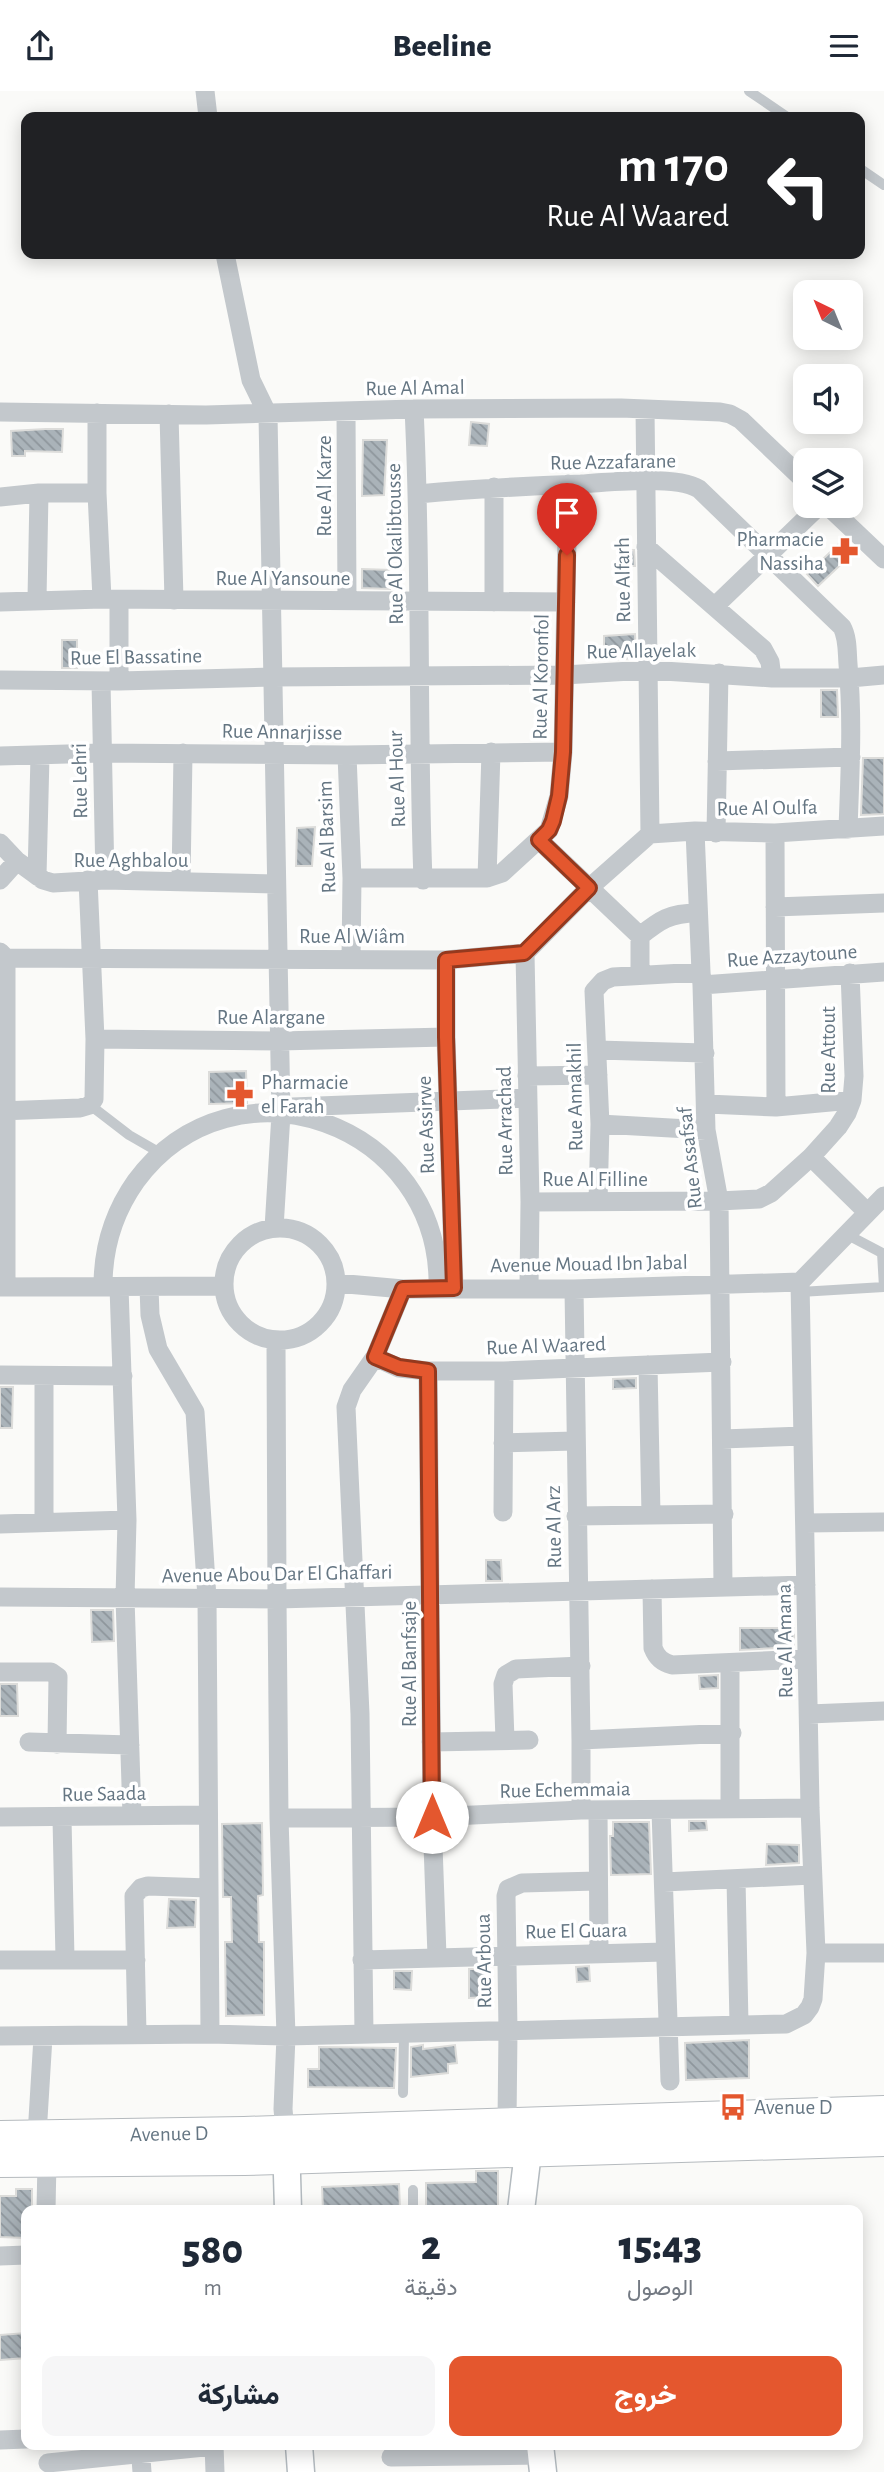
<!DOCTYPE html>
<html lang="ar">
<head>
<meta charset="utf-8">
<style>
  body { margin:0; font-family:"Alegreya Sans",Vazirmatn,sans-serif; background:#f6f6f7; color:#1f2937; direction:rtl; height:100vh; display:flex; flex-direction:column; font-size:26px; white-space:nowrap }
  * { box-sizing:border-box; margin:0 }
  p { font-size:23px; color:#747a83 }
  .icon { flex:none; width:38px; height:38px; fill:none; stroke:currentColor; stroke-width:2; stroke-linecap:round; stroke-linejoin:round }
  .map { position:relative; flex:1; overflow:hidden; direction:ltr }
  .drawer { position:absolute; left:21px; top:2114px; width:842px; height:245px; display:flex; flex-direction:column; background:#fff; border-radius:14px; box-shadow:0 4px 18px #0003; direction:rtl }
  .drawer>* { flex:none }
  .guide { position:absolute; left:21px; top:21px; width:844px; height:147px; border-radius:14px; box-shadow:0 4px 18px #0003; direction:rtl; background:#202124; color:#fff; overflow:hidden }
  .needle { width:46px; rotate:317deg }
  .buttons { position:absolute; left:793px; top:189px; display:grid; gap:14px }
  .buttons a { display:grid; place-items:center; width:70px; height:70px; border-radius:14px; background:#fff; box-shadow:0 4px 18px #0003; font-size:35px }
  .pin { position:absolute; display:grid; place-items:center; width:60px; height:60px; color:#fff; margin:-72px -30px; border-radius:50% 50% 50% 0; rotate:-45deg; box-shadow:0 0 7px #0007 }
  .pin .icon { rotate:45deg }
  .me { position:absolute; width:77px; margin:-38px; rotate:0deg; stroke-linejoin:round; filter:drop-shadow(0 0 5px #0008) }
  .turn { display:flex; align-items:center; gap:24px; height:147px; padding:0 21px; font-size:32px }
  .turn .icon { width:91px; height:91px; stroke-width:2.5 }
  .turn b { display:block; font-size:49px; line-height:60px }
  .eta { display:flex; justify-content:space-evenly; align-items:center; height:119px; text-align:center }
  .eta b { font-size:42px; font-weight:800; line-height:49px }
  .action { display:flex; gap:14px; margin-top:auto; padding:14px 21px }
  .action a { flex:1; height:80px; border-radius:14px; background:#e4572e; color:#fff; font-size:28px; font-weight:800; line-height:80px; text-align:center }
  .action a+a { background:#f6f6f7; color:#1f2937 }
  header { display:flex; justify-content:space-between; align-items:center; height:91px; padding:0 21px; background:#fff; font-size:32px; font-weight:800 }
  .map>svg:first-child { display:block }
  .building { fill:url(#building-back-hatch); stroke:#dcdcda; stroke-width:2 }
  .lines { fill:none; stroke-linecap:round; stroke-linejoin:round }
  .secondary-casing { stroke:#b3babf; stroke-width:29 }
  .primary-casing { stroke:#b5babe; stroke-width:32 }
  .lane { stroke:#c3c8cc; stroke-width:10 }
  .street { stroke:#c3c8cc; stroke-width:19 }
  .secondary { stroke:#fff; stroke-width:26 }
  .primary { stroke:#fff; stroke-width:30 }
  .route-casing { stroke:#94391e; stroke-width:18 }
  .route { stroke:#e4572e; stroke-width:12 }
  .labels { text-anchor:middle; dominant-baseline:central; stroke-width:7; stroke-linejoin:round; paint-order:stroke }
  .street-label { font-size:21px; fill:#657683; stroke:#fff }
  .poi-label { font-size:21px; fill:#657683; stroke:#fff; text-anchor:start }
</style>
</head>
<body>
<header><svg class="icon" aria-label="menu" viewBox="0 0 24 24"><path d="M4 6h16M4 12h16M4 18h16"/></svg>Beeline<svg class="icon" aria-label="share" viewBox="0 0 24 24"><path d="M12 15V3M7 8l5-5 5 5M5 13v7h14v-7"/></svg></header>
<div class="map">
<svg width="884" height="2381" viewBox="0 0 884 2381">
  <defs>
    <pattern id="building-back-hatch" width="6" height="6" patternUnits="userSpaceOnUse" patternTransform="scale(1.75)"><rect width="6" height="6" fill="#aab3b9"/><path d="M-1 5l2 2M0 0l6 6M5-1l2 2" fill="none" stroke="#8e969c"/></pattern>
  </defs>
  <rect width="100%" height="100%" fill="#fafaf8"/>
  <path class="building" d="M471,331L489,333L487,355L469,354Z
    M46,338H63L62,361L25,360V365H12L11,340Z
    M363,349H387L384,404L362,405Z
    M841,451L852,463L818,495L807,483Z
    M634,459L635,475H618V460Z
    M362,478L391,479L390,498L362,497Z
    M635,543L636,567L604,569V545Z
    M62,549H77V577H62Z
    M821,599H837L838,626H821Z
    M863,667H884V723L861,724Z
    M315,736L312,775H296L297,737Z
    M246,980L247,1012L209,1013V981Z
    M636,1287V1297L613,1298V1288Z
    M0,1296H13L12,1337H0Z
    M486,1469H501L502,1490H486Z
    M91,1519H113L114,1550L92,1551Z
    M740,1537H794V1556L740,1559Z
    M718,1584V1597L700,1598L699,1585Z
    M0,1593H17L18,1625H0Z
    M689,1730H706L707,1739L689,1740Z
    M613,1731H649L651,1783L611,1784L610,1745H613Z
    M262,1732L263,1804L258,1805L259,1851H264V1924L226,1925L225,1851H232L231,1806H223L222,1733Z
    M767,1753L799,1754V1772L766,1774Z
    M169,1808L196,1809L195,1836L167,1837Z
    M589,1875L590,1890L577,1891L576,1876Z
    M469,1878H487V1906L469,1907Z
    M394,1880H412L411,1899L394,1898Z
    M749,1949V1987L686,1989L685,1952Z
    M423,1954V1958L455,1954L457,1972L448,1973V1982L411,1986V1956Z
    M319,1956L396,1957L394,1997L308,1996V1978H319Z
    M476,2080H498V2119H426V2092L476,2091Z
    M399,2093L400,2119H323L322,2096Z
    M16,2098H32V2119H26V2147L0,2146V2105H16Z
    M26,2242V2267L0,2269V2244Z"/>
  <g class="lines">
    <defs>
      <path id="secondary" d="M286,2049L288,2119
        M521,2119L528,2061
        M299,2354L301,2381
        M540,2354L543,2381"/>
      <path id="primary" d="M0,2045L244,2041L884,2020
        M0,2071L244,2069L884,2050"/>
    </defs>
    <use href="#secondary" class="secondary-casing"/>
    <use href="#primary" class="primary-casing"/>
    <path class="lane" d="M749,0L787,26
      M859,77L884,94
      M90,1014L129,1044L162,1063
      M846,1143L884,1163
      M882,1162L884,1196
      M800,1201L884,1196
      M403,2002L404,1943
      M413,2099V2119"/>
    <path class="street" d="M205,0L208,26
      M225,163L251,289L268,324L281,1023L274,1137
      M414,318C422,475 417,632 423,789
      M645,318L650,743
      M0,321L206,324L414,318L621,317L720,321L730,323L741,329L805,390
      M346,321L347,510
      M97,322V402L102,508
      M169,323L174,509
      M494,396V511
      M418,403C472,398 526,395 581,393C608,391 677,384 699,398L842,536C848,547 847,561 848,573C853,628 850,683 848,738
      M0,406L39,402H97
      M828,415L884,468
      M646,456L763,558L770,571L772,587
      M37,508L39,402
      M119,510V590
      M0,511L102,508L566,511
      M715,515L819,415
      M0,589L119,590L272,586L564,584L648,579L772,587H850L884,584
      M101,590L105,789
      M347,664L352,787L351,868
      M0,665L101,662L347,664L563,661
      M717,670L851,666
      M695,740L701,881
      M716,742L719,582
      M775,742L776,1016
      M650,743L695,740L775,742L884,735
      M539,749L640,845V883
      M0,752L17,770L43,789L53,792L105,789L276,793
      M37,785L40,665
      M352,787H487L502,782L549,739L559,705L563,661L568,393
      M487,787L491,661
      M0,789L17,770
      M181,791L183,662
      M775,816L884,812
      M640,845C660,829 670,822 697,822
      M0,861L6,867V1196
      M525,862L530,1111L529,1197
      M6,867L446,869L525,862L589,797L650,743
      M446,869V946L454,1197
      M702,894L706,1039L719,1110L723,1496
      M95,948L279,950L446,946
      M597,959L705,962
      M527,985L598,984
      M707,1013L776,1016L852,1009
      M292,1016L527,1007
      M0,1020L80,1017L90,1014L94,1008L95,948L88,789
      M600,1033L706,1039
      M811,1066L867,1121
      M530,1111L719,1110L759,1108L771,1102L811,1066L838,1036L847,1022L852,1009L854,985L850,882
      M598,1111L600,1033L594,900L603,890L613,886L701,881L702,894L884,881
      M224 1193a56 56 0 1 1 112 0a56 56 0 1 1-112 0Z
      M800,1191L884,1105
      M336,1192L403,1198H574L800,1191
      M103,1195C103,1157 114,1121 136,1090C234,957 442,1033 438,1197
      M0,1196L224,1195
      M119,1196L127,1429L125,1507L132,1725
      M149,1196L150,1224L158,1258L195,1321L207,1507L210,1943
      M574,1198L581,1649L732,1642
      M276,1249L277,1508L279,1727L286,1945L283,2018L285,2040
      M375,1266L399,1277L428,1280H504L722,1271
      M648,1274L651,1424
      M428,1280L432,1726L437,1865
      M0,1284L123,1285
      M44,1286V1431
      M722,1348L803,1345
      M503,1352L575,1350
      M503,1421L504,1280
      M576,1425L724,1423
      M805,1432L884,1431
      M0,1433L127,1429
      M652,1498L653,1557C657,1567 662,1571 672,1574L807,1568
      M0,1506L277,1508L806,1494
      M730,1572V1718
      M0,1581H51L58,1586L57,1653
      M809,1623L884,1620
      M505,1649L503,1593L506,1584L516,1578L581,1575
      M29,1651L130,1654
      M431,1651L529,1649
      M581,1719V1649
      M598,1719L599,1861
      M661,1720L670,1990
      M0,1726L208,1724
      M62,1727L65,1868
      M279,1727L432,1726L581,1719L810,1717
      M736,1788L739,1933
      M664,1791L812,1784
      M816,1862H884
      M0,1869H136
      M362,1869L665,1861
      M137,1943L134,1805L141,1797L148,1795L209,1797
      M364,1943L360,1623L346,1316L352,1299L375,1266L403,1198
      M0,1945L210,1943L286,1945L786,1933L804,1924L810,1916L813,1908L816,1862L810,1717L800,1191
      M507,2032L508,1940L506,1805L508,1798L522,1792L597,1790
      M37,2044L43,1946
      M46,2119L47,2070
      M0,2165L26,2164
      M0,2349L26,2348
      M140,2354L142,2381
      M214,2354L215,2381
      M391,2366L541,2364
      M48,2372L214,2355"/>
    <use href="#secondary" class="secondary"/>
    <use href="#primary" class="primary"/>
  </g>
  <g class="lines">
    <defs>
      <path id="route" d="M432,1726L428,1280L399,1276L375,1266L403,1198L454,1197L446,946V869L524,862L589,797L539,749L549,739L553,730L559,705L563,661L567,464"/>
    </defs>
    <use href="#route" class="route-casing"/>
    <use href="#route" class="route"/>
  </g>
  <defs>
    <symbol id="pharmacy-bare" viewBox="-9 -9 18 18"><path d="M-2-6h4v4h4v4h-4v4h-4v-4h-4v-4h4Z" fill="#e4572e" stroke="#fff" stroke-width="2.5" paint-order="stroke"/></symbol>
    <symbol id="bus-bare" viewBox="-9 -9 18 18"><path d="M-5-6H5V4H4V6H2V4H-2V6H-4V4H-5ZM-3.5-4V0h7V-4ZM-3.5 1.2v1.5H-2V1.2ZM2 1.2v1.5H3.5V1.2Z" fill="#e4572e" stroke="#fff" stroke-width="2.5" paint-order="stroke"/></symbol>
  </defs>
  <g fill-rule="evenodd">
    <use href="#pharmacy-bare" x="826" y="441" width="38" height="38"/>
    <use href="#pharmacy-bare" x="221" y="984" width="38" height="38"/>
    <use href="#bus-bare" x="714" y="1997" width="38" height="38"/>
  </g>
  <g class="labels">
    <g class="street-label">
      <text transform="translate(415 297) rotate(-1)">Rue Al Amal</text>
      <text transform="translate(613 371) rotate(-1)">Rue Azzafarane</text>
      <text transform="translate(324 395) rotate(-90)">Rue Al Karze</text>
      <text transform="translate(395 453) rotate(-91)">Rue Al Okalibtousse</text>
      <text x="283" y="487">Rue Al Yansoune</text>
      <text transform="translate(623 489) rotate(-91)">Rue Alfarh</text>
      <text transform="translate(641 560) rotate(-1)">Rue Allayelak</text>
      <text transform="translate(136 566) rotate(-1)">Rue El Bassatine</text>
      <text transform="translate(541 586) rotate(-89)">Rue Al Koronfol</text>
      <text transform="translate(282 641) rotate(1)">Rue Annarjisse</text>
      <text transform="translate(397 688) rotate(-92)">Rue Al Hour</text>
      <text transform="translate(80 690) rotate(-91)">Rue Lehri</text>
      <text transform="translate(767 717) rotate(-1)">Rue Al Oulfa</text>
      <text transform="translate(327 746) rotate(-92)">Rue Al Barsim</text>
      <text x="131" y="769">Rue Aghbalou</text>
      <text x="352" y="845">Rue Al Wiâm</text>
      <text transform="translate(792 865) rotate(-4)">Rue Azzaytoune</text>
      <text x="271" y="926">Rue Alargane</text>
      <text transform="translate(828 959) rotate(-90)">Rue Attout</text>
      <text transform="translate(575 1006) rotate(-91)">Rue Annakhil</text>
      <text transform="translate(505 1030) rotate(-91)">Rue Arrachad</text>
      <text transform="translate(426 1034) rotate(-92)">Rue Assirwe</text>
      <text transform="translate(690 1067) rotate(-96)">Rue Assafsaf</text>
      <text x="595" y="1088">Rue Al Filline</text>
      <text transform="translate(589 1173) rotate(-1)">Avenue Mouad Ibn Jabal</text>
      <text transform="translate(546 1255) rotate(-2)">Rue Al Waared</text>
      <text transform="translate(554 1436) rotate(-91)">Rue Al Arz</text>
      <text transform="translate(277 1483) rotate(-1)">Avenue Abou Dar El Ghaffari</text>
      <text transform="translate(785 1550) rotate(-91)">Rue Al Amana</text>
      <text transform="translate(409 1573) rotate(-90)">Rue Al Banfsaje</text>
      <text transform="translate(565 1699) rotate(-1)">Rue Echemmaia</text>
      <text transform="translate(104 1703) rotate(-1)">Rue Saada</text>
      <text transform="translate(576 1840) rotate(-1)">Rue El Guara</text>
      <text transform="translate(484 1870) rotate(-91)">Rue Arboua</text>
      <text transform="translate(169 2043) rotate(-1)">Avenue D</text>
    </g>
    <g class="poi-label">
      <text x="824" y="448" text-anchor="end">Pharmacie<tspan x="824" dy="24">Nassiha</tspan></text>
      <text x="261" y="991">Pharmacie<tspan x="261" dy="24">el Farah</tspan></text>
      <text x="754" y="2016">Avenue D</text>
    </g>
  </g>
</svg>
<div class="buttons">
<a><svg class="needle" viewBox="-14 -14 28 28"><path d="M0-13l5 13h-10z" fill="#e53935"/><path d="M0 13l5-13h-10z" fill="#747a83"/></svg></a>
<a><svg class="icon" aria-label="sound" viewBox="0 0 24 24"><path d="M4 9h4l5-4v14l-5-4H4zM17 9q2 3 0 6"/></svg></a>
<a><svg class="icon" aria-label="layers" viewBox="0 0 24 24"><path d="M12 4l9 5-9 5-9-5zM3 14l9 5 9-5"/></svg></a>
</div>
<div class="pin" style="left:567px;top:464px;background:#d93025"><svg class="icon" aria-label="arrive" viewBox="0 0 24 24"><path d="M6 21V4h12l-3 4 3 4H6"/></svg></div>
<svg class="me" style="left:432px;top:1726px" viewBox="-20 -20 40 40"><circle r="19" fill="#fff"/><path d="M0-13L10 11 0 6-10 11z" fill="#e4572e"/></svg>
<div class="guide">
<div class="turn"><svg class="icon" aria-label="left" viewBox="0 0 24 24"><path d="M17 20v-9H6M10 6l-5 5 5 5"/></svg><div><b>170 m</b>Rue Al Waared</div></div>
</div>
<section class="drawer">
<div class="eta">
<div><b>15:43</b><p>الوصول</p></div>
<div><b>2</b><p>دقيقة</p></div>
<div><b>580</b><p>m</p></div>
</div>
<div class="action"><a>خروج</a><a>مشاركة</a></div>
</section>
</div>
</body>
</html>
